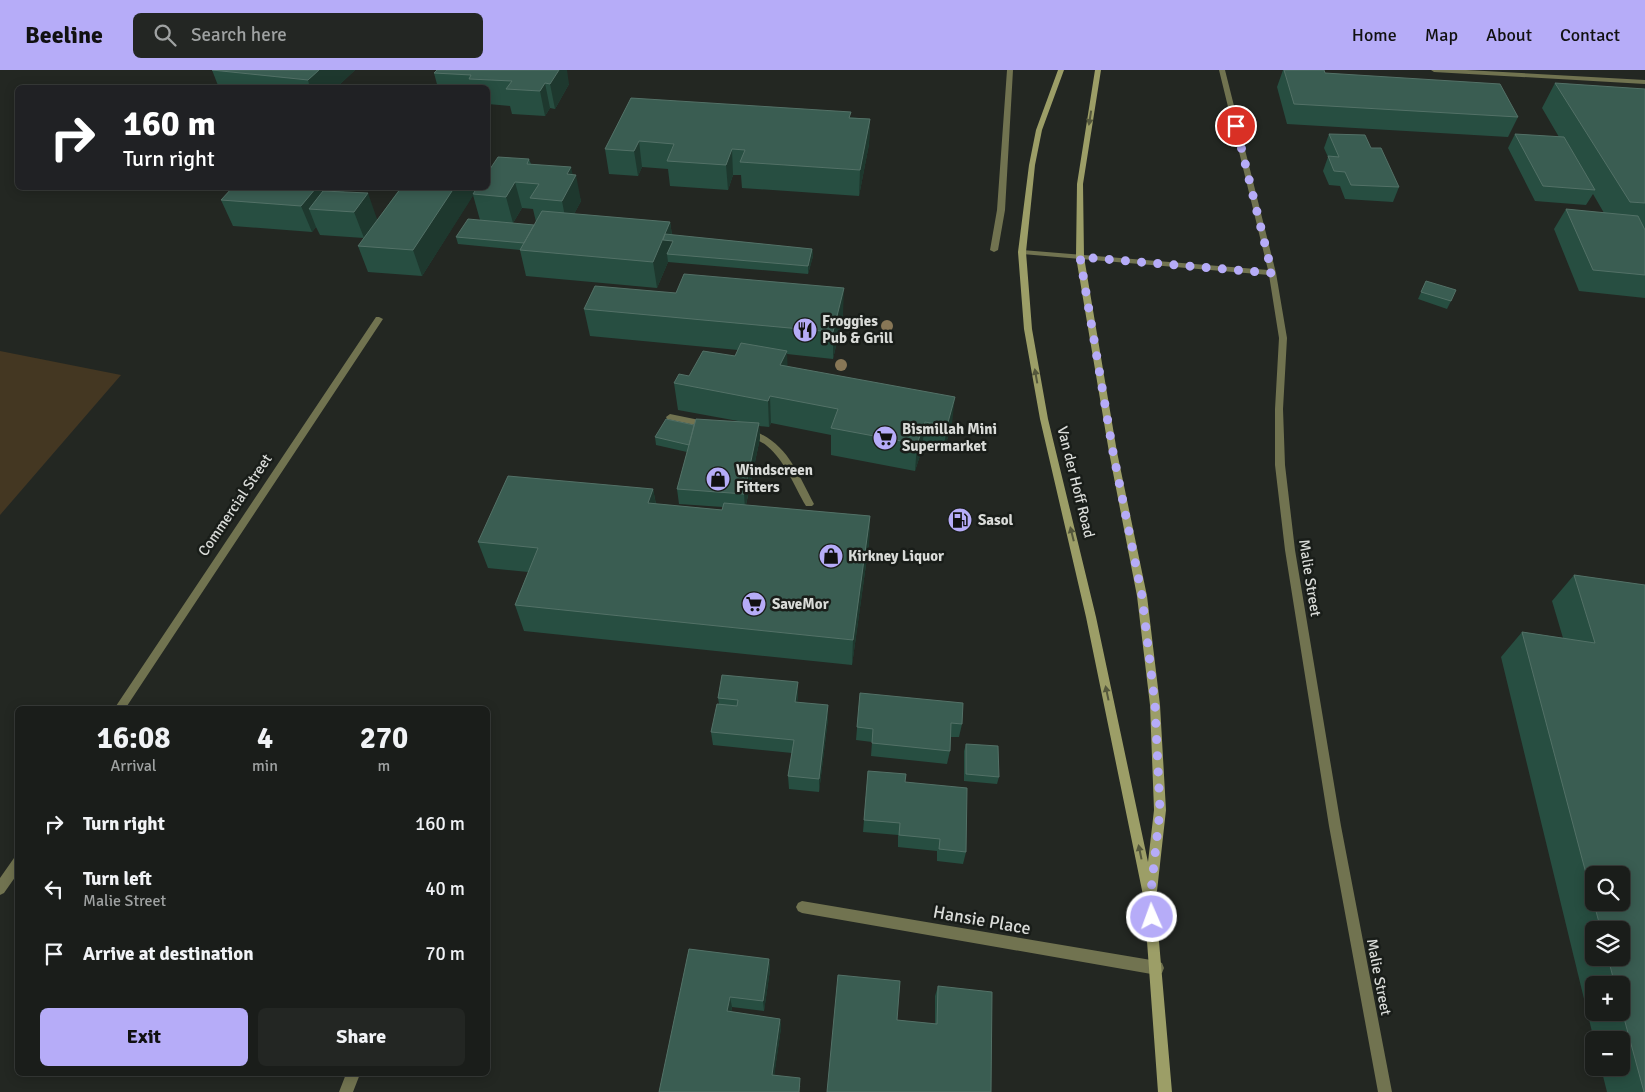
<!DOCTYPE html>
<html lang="en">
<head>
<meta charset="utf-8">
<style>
  body { margin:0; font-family:Signika,sans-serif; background:#232623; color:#f1f3f6; height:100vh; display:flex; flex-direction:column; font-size:19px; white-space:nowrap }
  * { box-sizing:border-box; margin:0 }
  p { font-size:16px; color:#9fa2a2 }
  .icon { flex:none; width:28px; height:28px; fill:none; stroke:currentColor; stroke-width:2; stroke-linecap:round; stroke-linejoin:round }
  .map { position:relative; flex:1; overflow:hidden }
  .sheet { position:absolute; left:15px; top:636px; width:475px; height:370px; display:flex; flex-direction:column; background:#1a1d1a; border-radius:8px; box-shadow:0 2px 12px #0003,0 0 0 1px #383b39 }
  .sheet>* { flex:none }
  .top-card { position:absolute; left:15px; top:15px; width:475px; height:105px; border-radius:8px; box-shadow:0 2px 12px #0003,0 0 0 1px #383b39; background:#202124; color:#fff; overflow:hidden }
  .buttons { position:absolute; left:1585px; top:796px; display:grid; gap:10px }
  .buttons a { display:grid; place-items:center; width:45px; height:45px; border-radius:8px; background:#1a1d1a; box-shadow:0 2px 12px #0003,0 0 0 1px #383b39; font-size:25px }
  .pin { position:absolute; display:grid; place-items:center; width:42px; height:42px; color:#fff; margin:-21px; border:2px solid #fff; border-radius:50%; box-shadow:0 1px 5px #0007 }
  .me { position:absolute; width:55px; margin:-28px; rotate:358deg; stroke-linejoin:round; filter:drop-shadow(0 0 4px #0008) }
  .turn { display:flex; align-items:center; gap:18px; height:105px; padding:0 25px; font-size:22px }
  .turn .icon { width:65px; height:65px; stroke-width:2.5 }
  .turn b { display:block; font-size:35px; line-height:42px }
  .eta { display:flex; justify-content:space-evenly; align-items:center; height:85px; text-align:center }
  .eta b { font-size:30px; font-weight:700; line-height:35px }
  .primary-button { display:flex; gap:10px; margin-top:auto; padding:10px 25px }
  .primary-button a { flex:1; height:58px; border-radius:8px; background:#b6acf8; color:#111; font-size:20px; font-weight:700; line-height:58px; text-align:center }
  .primary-button a+a { background:#232623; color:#f1f3f6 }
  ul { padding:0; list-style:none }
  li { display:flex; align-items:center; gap:15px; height:65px; padding:0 25px }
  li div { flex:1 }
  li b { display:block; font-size:19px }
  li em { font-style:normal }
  header { display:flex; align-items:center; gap:30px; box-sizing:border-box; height:70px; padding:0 25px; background:#b6acf8; color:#111 }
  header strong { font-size:24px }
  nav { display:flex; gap:28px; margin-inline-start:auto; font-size:18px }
  .search { width:350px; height:45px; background:#232623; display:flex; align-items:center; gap:12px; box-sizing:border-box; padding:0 18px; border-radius:8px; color:#9fa2a2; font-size:19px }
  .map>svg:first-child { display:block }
  .green { fill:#443722 }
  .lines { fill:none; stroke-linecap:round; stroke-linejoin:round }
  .service { fill:#717350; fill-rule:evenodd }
  .minor { fill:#717350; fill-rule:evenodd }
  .secondary { fill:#9c9e67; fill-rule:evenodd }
  .tree { fill:#887756 }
  .wall { fill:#274e41; fill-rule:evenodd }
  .shaded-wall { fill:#1e382e }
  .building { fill:#3a5d52; stroke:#537167; fill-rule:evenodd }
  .oneway { fill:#54573c }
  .route { stroke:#b6acf8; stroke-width:9; stroke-dasharray:0 16.2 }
  .labels { text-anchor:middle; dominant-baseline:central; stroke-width:5; stroke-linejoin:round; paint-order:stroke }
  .poi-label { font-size:15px; font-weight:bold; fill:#d9dbd8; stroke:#191d19; text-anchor:start }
  .street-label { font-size:15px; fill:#d9dbd8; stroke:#191d19 }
  .near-street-label { font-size:18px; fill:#d9dbd8; stroke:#191d19 }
</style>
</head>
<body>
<header>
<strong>Beeline</strong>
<div class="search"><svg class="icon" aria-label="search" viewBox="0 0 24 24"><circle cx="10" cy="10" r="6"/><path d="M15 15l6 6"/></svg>Search here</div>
<nav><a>Home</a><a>Map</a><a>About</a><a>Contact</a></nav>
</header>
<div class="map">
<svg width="1645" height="1022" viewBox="0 0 1645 1022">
  <rect width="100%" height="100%" fill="#232722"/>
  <path class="green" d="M0,281L121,305L0,445Z"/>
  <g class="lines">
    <path class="service" d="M1007,0H1013L1005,140L998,180L994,182L990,180L997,140Z
      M1431,0H1466L1645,10V14L1434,2Z
      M670,344L709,352L713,355L709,358L667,349L666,347Z
      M748,359C786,370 797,402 814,434L812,436H806C794,416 786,392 767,376C760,370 750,368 744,362L745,360Z
      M346,1004H360L353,1022H339Z"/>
    <path class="minor" d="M1219,0H1225L1276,203L1287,268L1283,339L1285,395L1295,480L1341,756L1392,1022H1378L1329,756L1285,480L1275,395V339L1279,268L1269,205L1022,184L1018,182L1022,180L1268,200Z
      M376,247H379L383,249L125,639H114Z
      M18,786V803L4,823L0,825V808L14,788Z
      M802,831L1157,891L1162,893L1164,898L1162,903L1157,905L802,843L798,841L796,837L798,833Z"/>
    <path class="secondary" d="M1058,0H1064L1042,60L1035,95L1026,182L1032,259L1048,349L1096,547L1148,792L1154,740L1150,635L1137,526L1109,382L1076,187L1077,114L1095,0H1101L1083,114L1084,187L1117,382L1147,526L1160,635L1166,740L1157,821L1155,825L1172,1022H1158L1144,830L1086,547L1040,349L1024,259L1018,182L1029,95L1036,60Z"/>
  </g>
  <g class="tree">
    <circle cx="887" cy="256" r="6"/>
    <circle cx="841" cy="295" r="6"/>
  </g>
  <path class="wall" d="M212,0H355L336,18H219Z
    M437,0L569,14L555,39L550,38L545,46L512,44L510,36L488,34V18H438L434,3Z
    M1283,0H1318L1325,3L1518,47L1508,67L1287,54L1277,17Z
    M1555,13L1645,19V228L1579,221L1554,159L1566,139L1604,143L1593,124L1586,135L1535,131L1508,78L1515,64L1559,67L1542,38Z
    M631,28L870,49L869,74L859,126L742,118L741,105H733L728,120L670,116L668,99L642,97L638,106L609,104L605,79Z
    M1329,64L1371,78L1399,117L1393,132L1345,129L1340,116L1329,115L1323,101L1328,87L1324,78Z
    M529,89L531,94L573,105L581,131L574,144L670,152L672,165L812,179L813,186L808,204L668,192L657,218L526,206L520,180L458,174L456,167L480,150L473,125L422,206L368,202L358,176L364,168L320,165L316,157L312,162L233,156L221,130L232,118H488V101ZM346,118L398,121L367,164L377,149L343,122ZM522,138L533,139L536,152L535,155L513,153Z
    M1426,211L1451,231L1447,239L1418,229Z
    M584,239L843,245L833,289L787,284V296L952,354L943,383L922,379L915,401L831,385V365L771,353L769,357L759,356L760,368L746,435L870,446L869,473L852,595L524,561L515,535L528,502L488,498L478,472L653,419L656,434L722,440L723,437L679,434L677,419L687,382L656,375L655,367L694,355L738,351L678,340L674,313L689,306L735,286L738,280L590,266Z
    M1574,505L1645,515V1022H1607L1601,998H1621V970H1594L1501,587L1522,562L1563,568L1552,531ZM1594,860H1621V888H1594ZM1594,915H1621V942H1594Z
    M860,623L962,654L959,667H950V681L947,694L871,686L872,672L856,670Z
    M798,626L797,632L828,649L819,722L789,719L788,706L792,683L713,675L711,662L719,634L718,628Z
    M966,674L999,707L997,714L964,711V681Z
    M868,701L905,712L966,782L963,794L937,791V781L898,777V765L863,762Z
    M689,879L769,889L770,900L764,941L732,937L731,942L780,949L781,958L774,1005L801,1017L659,1022Z
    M938,916L991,1022L897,950L935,954V926Z"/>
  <path class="shaded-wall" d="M319,0H355L336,18H310L308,10Z
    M559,0H567L569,14L555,39L550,14Z
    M545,13L550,38L545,46L540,21Z
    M870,49L869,74L859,126L860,100Z
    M639,71L642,97L638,106L634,81Z
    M732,79L733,105L728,120L726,95Z
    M571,97L574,110L576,105L581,131L567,157L562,131L567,104Z
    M515,112L522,138L513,153L506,127Z
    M316,118H346L329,140L309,139L316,157L312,162L301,136Z
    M454,118H478L422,206L413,180Z
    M368,123L377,149L364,168L354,142Z
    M670,152L674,179L667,184L668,192L657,218L653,192Z
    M812,179L813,186L808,204V196Z
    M844,218L843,245L833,289V262Z
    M787,281L788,308L780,295Z
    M770,326L771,353L769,357L768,331Z
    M955,327L952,354L943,383L947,356Z
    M925,352L922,379L915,401L917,374Z
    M759,353L760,368L745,439L744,424Z
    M653,419L658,446L648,433Z
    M870,446L869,473L852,595L853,570Z
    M798,612V626L795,646V632Z
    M828,635V649L819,722V709Z
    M769,889L770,900L764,941L763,931Z
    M730,927L732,937L729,951L727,941Z
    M780,949L781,958L773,1014L772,1005Z"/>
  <path class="building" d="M212,0H319L308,10Z
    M437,0H559L550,14L545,13L540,21L506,19L512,11L469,9L471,5L434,3Z
    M1284,0H1324L1325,3L1500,14L1518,47L1294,34Z
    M1555,13L1645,19V133L1630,132Z
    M631,28L851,42L849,48L870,49L860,100L740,92L745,80L732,79L726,95L667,91L674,74L639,71L634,81L605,79Z
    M1329,64L1365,65L1371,78H1381L1399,117L1351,115L1345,102L1334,101L1328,86L1339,87Z
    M1515,64L1564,67L1595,120L1543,116Z
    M498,87L529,89L527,94L571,97L567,104L576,105L562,131L530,128L539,114L515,112L506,127L473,124L477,118H488V102Z
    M232,118H316L301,136L221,130Z
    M401,118H454L413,180L358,176Z
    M323,121L368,123L354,142L309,139Z
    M1566,139L1638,146L1645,160V205L1593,200Z
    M542,141L670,152L653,192L520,180Z
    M468,149L534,155L524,173L456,167Z
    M665,164L812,179L808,196L667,184L673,171L663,170Z
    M684,204L844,218L833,262L584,239L595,216L676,223Z
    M1426,211L1456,220L1451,231L1421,222Z
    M741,273L787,281L780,295L955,327L947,356L925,352L917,374L831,358L838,339L770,326L768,331L674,313L679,304L689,306L703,281L735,286Z
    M666,349L694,355L689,375L655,367Z
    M696,349L759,353L744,424L677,419Z
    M508,406L653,419L648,433L722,440L724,433L870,446L853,570L515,535L538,478L478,472Z
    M1574,505L1645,515V1022H1644L1621,937V915H1615L1608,888H1621V860H1601L1522,562L1595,573ZM1594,805H1621V832H1594Z
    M722,605L798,612L795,632L828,635L819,709L788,706L794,670L711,662L717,634L737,636L738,630L718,628Z
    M860,623L963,633L962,654L951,653L950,681L872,673L873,659L857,657Z
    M966,674L998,676L999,707L966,704Z
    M868,701L906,704L905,712L967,718L966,782L939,779L940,769L899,765L900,753L864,750Z
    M689,879L769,889L763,931L730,927L727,941L780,949L772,1005L800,1008L799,1022H659Z
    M838,905L900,911L897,950L937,954L938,916L992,922L991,1022H827Z"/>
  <defs><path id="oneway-solid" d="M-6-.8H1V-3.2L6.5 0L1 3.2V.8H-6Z" transform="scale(1.25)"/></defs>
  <g class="oneway">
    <use href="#oneway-solid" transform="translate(1090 48) rotate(99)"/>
    <use href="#oneway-solid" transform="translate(1036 306) rotate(-100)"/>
    <use href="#oneway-solid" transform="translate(1072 464) rotate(-104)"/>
    <use href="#oneway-solid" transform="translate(1107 623) rotate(-102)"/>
    <use href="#oneway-solid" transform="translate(1140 782) rotate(-102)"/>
  </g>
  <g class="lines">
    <path class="route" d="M1152,847L1150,830L1160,740L1155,635L1142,526L1113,382L1080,187L1272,203L1236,56"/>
  </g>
  <defs>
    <symbol id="restaurant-disc" viewBox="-11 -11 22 22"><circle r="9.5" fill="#b6acf8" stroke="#191d19"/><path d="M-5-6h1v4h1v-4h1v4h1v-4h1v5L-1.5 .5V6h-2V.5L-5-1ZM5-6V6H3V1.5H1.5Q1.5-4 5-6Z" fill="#111"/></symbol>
    <symbol id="supermarket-disc" viewBox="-11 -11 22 22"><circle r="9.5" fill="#b6acf8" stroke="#191d19"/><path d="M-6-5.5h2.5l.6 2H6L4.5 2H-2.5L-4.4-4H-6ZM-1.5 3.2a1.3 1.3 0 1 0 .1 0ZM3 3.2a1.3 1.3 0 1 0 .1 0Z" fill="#111"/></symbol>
    <symbol id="shop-disc" viewBox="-11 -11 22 22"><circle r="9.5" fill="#b6acf8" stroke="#191d19"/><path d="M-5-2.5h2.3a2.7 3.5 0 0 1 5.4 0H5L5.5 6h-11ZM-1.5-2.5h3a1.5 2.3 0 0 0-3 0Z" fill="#111"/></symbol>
    <symbol id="fuel-disc" viewBox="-11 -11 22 22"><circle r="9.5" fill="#b6acf8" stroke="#191d19"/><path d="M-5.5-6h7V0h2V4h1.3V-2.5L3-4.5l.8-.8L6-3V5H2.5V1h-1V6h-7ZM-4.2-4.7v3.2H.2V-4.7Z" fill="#111"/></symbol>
  </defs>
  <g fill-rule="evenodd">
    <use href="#restaurant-disc" x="791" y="246" width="28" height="28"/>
    <use href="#supermarket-disc" x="871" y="354" width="28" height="28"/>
    <use href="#shop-disc" x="704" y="395" width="28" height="28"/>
    <use href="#fuel-disc" x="946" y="436" width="28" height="28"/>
    <use href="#shop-disc" x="817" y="472" width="28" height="28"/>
    <use href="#supermarket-disc" x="740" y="520" width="28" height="28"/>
  </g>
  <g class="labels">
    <g class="poi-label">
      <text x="822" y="251">Froggies<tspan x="822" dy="17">Pub &amp; Grill</tspan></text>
      <text x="902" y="359">Bismillah Mini<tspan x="902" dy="17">Supermarket</tspan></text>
      <text x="736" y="400">Windscreen<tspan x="736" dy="17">Fitters</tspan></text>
      <text x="978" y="450">Sasol</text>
      <text x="848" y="486">Kirkney Liquor</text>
      <text x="772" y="534">SaveMor</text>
    </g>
    <g class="street-label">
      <text transform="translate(1076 412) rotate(76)">Van der Hoff Road</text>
      <text transform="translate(235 435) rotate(-56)">Commercial Street</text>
      <text transform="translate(1310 508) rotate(81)">Malie Street</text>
      <text transform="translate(1379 907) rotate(79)">Malie Street</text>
    </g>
    <g class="near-street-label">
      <text transform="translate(982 850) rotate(10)">Hansie Place</text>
    </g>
  </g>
</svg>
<div class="buttons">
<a><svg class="icon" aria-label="search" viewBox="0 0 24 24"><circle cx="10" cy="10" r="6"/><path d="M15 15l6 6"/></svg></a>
<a><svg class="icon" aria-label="layers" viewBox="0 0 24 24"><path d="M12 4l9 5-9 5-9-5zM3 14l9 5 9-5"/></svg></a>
<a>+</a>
<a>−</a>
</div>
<div class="pin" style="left:1236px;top:56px;background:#d93025"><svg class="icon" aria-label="arrive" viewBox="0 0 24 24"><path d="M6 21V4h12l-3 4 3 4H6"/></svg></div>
<svg class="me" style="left:1152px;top:847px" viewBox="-20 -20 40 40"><circle r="17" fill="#b6acf8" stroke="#fff" stroke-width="3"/><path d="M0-11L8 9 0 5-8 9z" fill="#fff"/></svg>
<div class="top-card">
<div class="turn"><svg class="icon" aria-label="right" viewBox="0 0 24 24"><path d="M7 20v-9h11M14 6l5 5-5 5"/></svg><div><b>160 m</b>Turn right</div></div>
</div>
<section class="sheet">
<div class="eta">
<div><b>16:08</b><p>Arrival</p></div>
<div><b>4</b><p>min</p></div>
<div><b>270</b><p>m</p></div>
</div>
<ul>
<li><svg class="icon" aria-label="right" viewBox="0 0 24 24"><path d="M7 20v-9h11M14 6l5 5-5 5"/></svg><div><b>Turn right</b></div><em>160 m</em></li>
<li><svg class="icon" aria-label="left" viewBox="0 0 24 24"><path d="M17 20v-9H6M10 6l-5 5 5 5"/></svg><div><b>Turn left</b><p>Malie Street</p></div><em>40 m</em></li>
<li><svg class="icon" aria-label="arrive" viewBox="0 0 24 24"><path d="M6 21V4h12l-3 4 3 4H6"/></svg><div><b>Arrive at destination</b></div><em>70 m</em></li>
</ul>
<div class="primary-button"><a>Exit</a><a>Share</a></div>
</section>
</div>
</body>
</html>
